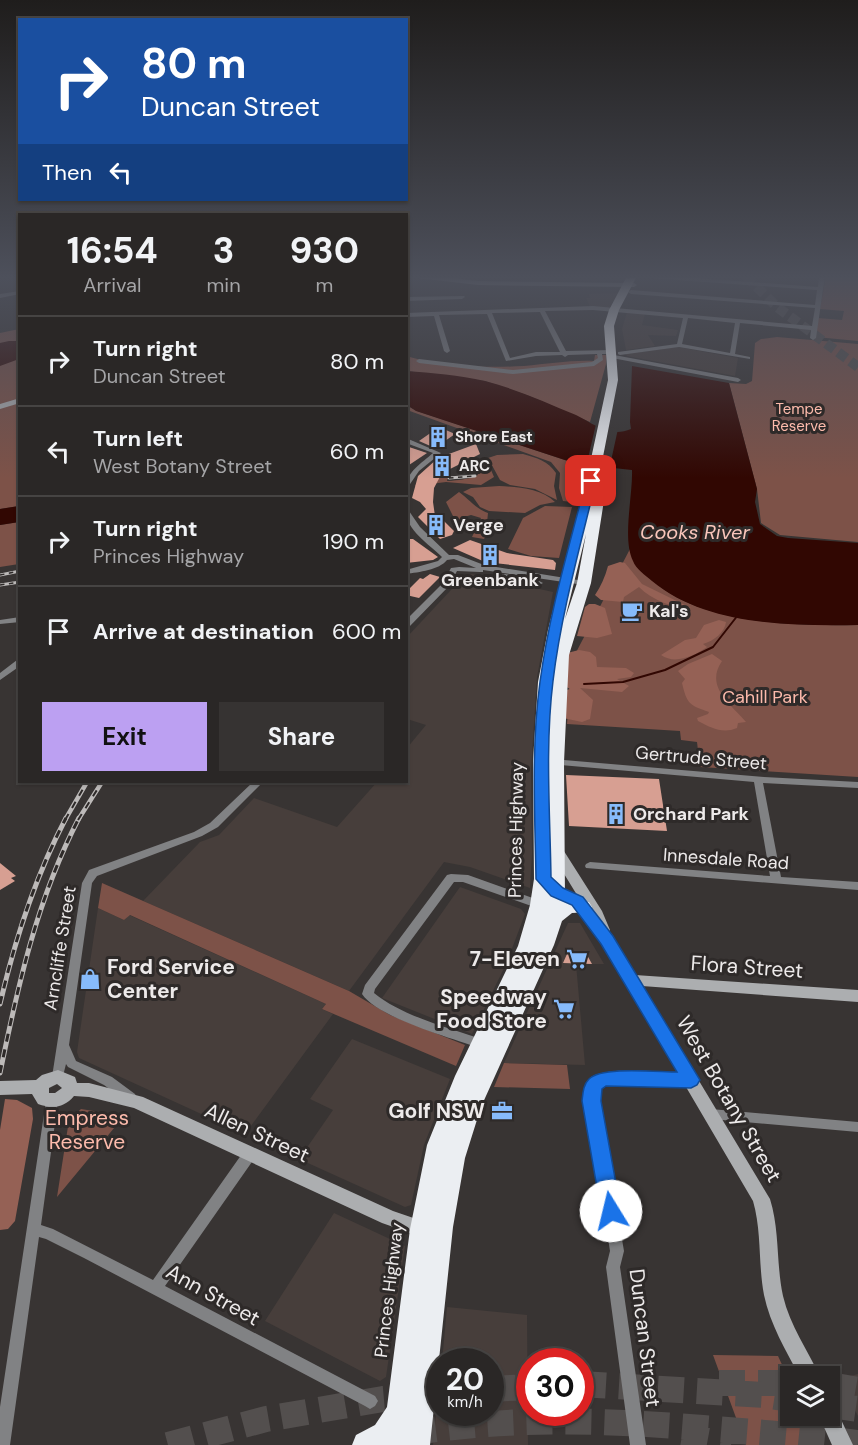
<!DOCTYPE html>
<html lang="en">
<head>
<meta charset="utf-8">
<style>
  body { margin:0; font-family:"DM Sans",sans-serif; background:#363332; color:#f1f3f6; height:100vh; display:flex; flex-direction:column; font-size:22px; white-space:nowrap }
  * { box-sizing:border-box; margin:0 }
  p { font-size:20px; color:#a5a5a7 }
  .icon { flex:none; width:33px; height:33px; fill:none; stroke:currentColor; stroke-width:2; stroke-linecap:round; stroke-linejoin:round }
  .map { position:relative; flex:1; overflow:hidden }
  .sheet { position:absolute; left:18px; top:213px; width:390px; height:570px; display:flex; flex-direction:column; background:#2a2726; border-radius:0px; box-shadow:0 2px 4px #0004,0 0 0 2px #464443 }
  .sheet>* { flex:none }
  .hud { position:absolute; left:18px; top:18px; width:390px; height:183px; border-radius:0px; box-shadow:0 2px 4px #0004,0 0 0 2px #464443; background:#1a4fa0; color:#fff; overflow:hidden }
  .tools { position:absolute; left:780px; top:1366px; display:grid; gap:12px }
  .tools a { display:grid; place-items:center; width:60px; height:60px; border-radius:0px; background:#2a2726; box-shadow:0 2px 4px #0004,0 0 0 2px #464443; font-size:30px }
  .speed { position:absolute; left:426px; top:1348px; display:flex; gap:12px; font-size:30px; font-weight:700; text-align:center }
  .speed>* { display:grid; place-content:center; width:78px; height:78px; border-radius:50%; background:#2a2726; box-shadow:0 2px 4px #0004,0 0 0 2px #464443; line-height:1 }
  .speed small { font-size:15px; font-weight:400 }
  .speed .limit { border:9px solid #d22; background:#fff; color:#111 }
  .pin { position:absolute; display:grid; place-items:center; width:51px; height:51px; color:#fff; margin:-26px; border-radius:12px; box-shadow:0 3px 9px #0006 }
  .me { position:absolute; width:66px; margin:-33px; rotate:351deg; stroke-linejoin:round; filter:drop-shadow(0 0 4px #0008) }
  .turn { display:flex; align-items:center; gap:21px; height:126px; padding:0 24px; font-size:27px }
  .turn .icon { width:78px; height:78px; stroke-width:2.5 }
  .turn b { display:block; font-size:42px; line-height:51px }
  .then { display:flex; align-items:center; height:57px; padding:0 24px; background:#0003; gap:12px; font-size:22px }
  .eta { display:flex; justify-content:space-evenly; align-items:center; height:102px; text-align:center }
  .eta b { font-size:36px; font-weight:700; line-height:42px }
  .primary-button { display:flex; gap:12px; margin-top:auto; padding:12px 24px }
  .primary-button a { flex:1; height:69px; border-radius:0px; background:#bca0f2; color:#111; font-size:24px; font-weight:700; line-height:69px; text-align:center }
  .primary-button a+a { background:#363332; color:#f1f3f6 }
  ul { padding:0; list-style:none }
  li { display:flex; align-items:center; gap:18px; height:90px; padding:0 24px; border-top:2px solid #464443 }
  li div { flex:1 }
  li b { display:block; font-size:22px }
  li em { font-style:normal }
  .map>svg:first-child { display:block }
  .built { fill:#473e3b }
  .green { fill:#7d5248 }
  .forest { fill:#956155 }
  .water { fill:#310702 }
  .pier { fill:#383433 }
  .lines { fill:none; stroke-linecap:round; stroke-linejoin:round }
  .stream { stroke:#310702; stroke-width:2 }
  .building { fill:#d79f92 }
  .highway-tunnel-far1 { stroke:#534f4e; stroke-width:10; stroke-dasharray:10 5; stroke-linecap:butt }
  .highway-tunnel { stroke:#534f4e; stroke-width:26; stroke-dasharray:26 13; stroke-linecap:butt }
  .street { fill:#818284; fill-rule:evenodd }
  .secondary { fill:#acaeb0; fill-rule:evenodd }
  .highway { fill:#ebeef2; fill-rule:evenodd }
  .rail-far2-casing { stroke:#bdbab9; stroke-width:3 }
  .rail-far1-casing { stroke:#bdbab9; stroke-width:4.5 }
  .rail-casing { stroke:#bdbab9; stroke-width:5 }
  .rail-far2 { stroke:#2e2a29; stroke-width:1.5; stroke-dasharray:4.5; stroke-linecap:butt }
  .rail-far1 { stroke:#2e2a29; stroke-width:2; stroke-dasharray:7; stroke-linecap:butt }
  .rail { stroke:#2e2a29; stroke-width:3; stroke-dasharray:8; stroke-linecap:butt }
  .route { fill:#1a73e8; stroke:#114b97; stroke-width:1.5 }
  .labels { text-anchor:middle; dominant-baseline:central; stroke-width:6; stroke-linejoin:round; paint-order:stroke }
  .far-park-label { font-size:15px; fill:#fdbbac; stroke:#2e2a29 }
  .far-poi-label { font-size:15px; font-weight:bold; fill:#edeaea; stroke:#2e2a29; text-anchor:start }
  .poi-label { font-size:18px; font-weight:bold; fill:#edeaea; stroke:#2e2a29; text-anchor:start }
  .park-label { font-size:18px; fill:#fdbbac; stroke:#2e2a29 }
  .street-label { font-size:18px; fill:#edeaea; stroke:#2e2a29 }
  .water-label { font-size:20px; font-style:italic; fill:#f9c6bb; stroke:#2e2a29 }
  .near-poi-label { font-size:21px; font-weight:bold; fill:#edeaea; stroke:#2e2a29; text-anchor:end }
  .near-street-label { font-size:21px; fill:#edeaea; stroke:#2e2a29 }
  .near-park-label { font-size:21px; fill:#fdbbac; stroke:#2e2a29 }
</style>
</head>
<body>
<div class="map">
<svg width="858" height="1445" viewBox="0 0 858 1445">
  <rect width="100%" height="100%" fill="#383433"/>
  <path class="built" d="M532,276H626L624,281H533Z
    M618,293L610,307L607,308L590,307L586,298H590L589,294Z
    M627,312L645,314L642,325L678,330L676,336L648,335L655,346L626,350L622,329Z
    M678,347L738,358L735,376L627,356L626,354Z
    M472,574L553,592L537,677L531,770L532,854L530,888L470,867L444,862L349,991L143,901L200,842L219,835L254,798L337,827L377,782H406L407,748L426,725L407,719V637L465,575Z
    M460,887L521,909L525,914L507,962L472,1034L382,998Z
    M98,908L124,920L129,915L326,1004L322,1009L333,1014L245,1134L79,1058L77,1052Z
    M568,923H580L604,964H576L585,1065L504,1063Z
    M352,1039L450,1079L424,1145L411,1205L405,1207L299,1159L333,1110L310,1099Z
    M334,1213L405,1246L386,1377L380,1381L265,1321Z
    M447,1307L527,1315L528,1445H433L439,1384L440,1413H490V1362H442Z
    M858,1374V1416L839,1379Z"/>
  <path class="green" d="M826,276H858V341L816,337L818,318L842,320L844,311L820,309Z
    M19,329V506L0,509V333Z
    M777,337L858,344V542L780,535L761,523L757,489L729,383L746,384L752,381L755,343L761,339Z
    M595,355H606V364L590,422L529,396L485,381L407,371L406,356C443,367 486,368 524,366C548,364 570,360 594,361Z
    M406,405L417,411L577,464H585L572,502L563,501L559,488L560,473L551,462L407,410Z
    M523,454C537,458 548,461 556,473L554,486L557,500L535,489L510,485L500,480L488,458L497,455Z
    M482,458H486L494,477L481,485L446,482L415,486L422,475L450,472L447,481C460,480 465,480 478,475L477,472L457,471Z
    M499,486C517,487 541,488 555,502L540,505L525,513L489,511L480,507L473,497L463,492L471,488Z
    M459,492C469,499 476,509 488,513L487,523L491,525L484,539L472,537L481,518L471,515L464,517L462,519L465,520L459,526L452,519L454,518L446,502Z
    M545,506L572,507L559,558L531,556L508,549L523,518Z
    M19,522V564L0,567V525Z
    M630,549C633,563 640,568 650,578C699,625 795,626 858,625V777L700,767L697,742L681,740L680,731L567,724L571,662Z
    M102,883L349,991L390,1015L465,1045L456,1066L322,1009L326,1004L130,915L124,920L98,908Z
    M504,1063L567,1065L570,1089L494,1087Z
    M81,1109L124,1116L57,1197L69,1120Z
    M713,1355L778,1356L790,1382V1416H807L821,1445H746Z"/>
  <path class="forest" d="M620,562L625,563L642,584L691,608C672,608 652,600 639,587L624,597L623,602L601,600L595,595C601,586 605,577 608,566Z
    M589,604H595L605,608L612,634L597,638L577,636L585,607Z
    M719,620L726,622C725,632 714,641 703,644L707,647C694,656 675,665 661,655L685,640L696,638L704,625Z
    M579,650L590,652L596,657L597,667L626,668L634,673L631,677L617,679L629,686L622,692L580,688L593,700L590,719L582,722L563,718V691L570,689L563,685L567,653Z
    M712,654L722,661C704,687 732,705 746,722L738,723L737,728C723,734 711,728 698,721L697,718L708,714L709,712C689,705 687,704 682,683L685,679L678,671L688,664Z
    M5,1099L17,1100L32,1108L33,1119L15,1221L8,1229L0,1230V1130Z"/>
  <path class="water" d="M9,341H19V359L0,366V343Z
    M632,366L729,383L757,489L755,502L760,524L777,536L788,538L858,543V625C792,626 706,626 652,581C645,575 636,569 633,561C622,538 633,496 632,470L577,464L416,411L407,405L406,371C432,373 459,375 485,381C516,389 547,403 576,415C594,424 610,438 631,429L630,422Z
    M19,506V522L0,525V509Z"/>
  <path class="pier" d="M596,424L618,429L609,470L586,467Z"/>
  <g class="lines">
    <path class="stream" d="M584,684L623,682L665,670L713,647L738,615"/>
  </g>
  <path class="building" d="M439,427L455,434L435,448L419,441Z
    M476,444L480,454L442,473L434,488L433,502L435,516L440,517L454,531L452,535L440,539L418,517L426,509L420,502L412,498L418,476L438,458Z
    M409,447L427,453L406,467V449Z
    M406,539H413L438,557L433,560L406,563Z
    M470,540L507,553L553,560L556,563L555,570L485,562L453,548Z
    M430,574L440,577L419,598L406,595V592L420,578L423,579Z
    M566,775L659,779L667,831L569,826Z
    M0,863L16,876L11,878L15,881L0,890Z
    M567,954L587,955L592,964L563,963Z"/>
  <g class="lines">
    <path class="highway-tunnel-far1" d="M746,276L777,307L858,367"/>
    <path class="highway-tunnel" d="M719,1383H790
      M580,1384L764,1395L790,1399
      M830,1385L858,1390
      M490,1389L530,1387
      M830,1405L858,1409
      M410,1433C508,1417 604,1420 703,1428C755,1432 806,1436 858,1443
      M682,1436L731,1445
      M168,1445L266,1419L383,1399L440,1394"/>
    <path class="street" d="M646,276H669L818,287L819,276H825L816,338L813,340L810,338L811,330L740,323L735,354L750,357V359L679,347L620,355L618,354V352L677,344L683,318L593,310L545,311L566,351L612,350L615,352L612,354H602L603,360L594,366L513,374L419,363L416,361L419,359L513,370L592,362L598,358L597,354L568,355L565,357L562,355L536,356L506,361L487,314L439,315L450,351L447,353L444,351L434,316L406,317V313L593,306L812,326L815,308L631,294L628,292L631,290L815,305L817,290L649,278ZM540,312L560,352H536L510,358L492,313ZM688,318L735,323L730,353L682,344Z
      M20,291V294L0,298V294Z
      M464,296L465,297L462,299L406,301V297Z
      M614,355L738,378L741,380L738,382L612,358L611,357Z
      M406,438L441,453L419,471L408,487L406,488C406,472 422,463 433,453L406,443Z
      M406,511H409L420,527L449,555H458L484,565L584,581L588,583L584,585L483,570V572H480L457,571L449,586L409,627H406V620L443,583L451,568L459,567L476,568L454,559L447,560C439,570 419,572 406,574V570L438,561L442,557C429,544 406,530 406,511Z
      M502,574H505L539,581L543,583L539,585L505,578L501,576Z
      M20,617V622L0,624V620Z
      M17,660H20V666L0,680V673Z
      M552,759L764,777L858,782V788L763,783L781,877L858,882V890L586,868L585,866L586,864L590,862L770,876L754,782L549,764L547,762L549,760Z
      M253,782H263L218,827L202,836L97,876L92,883L69,1045L76,1061L112,1077L135,1094L137,1098L135,1102L131,1103L127,1102L104,1085L68,1067L66,1064L62,1080L58,1082L54,1080L52,1077L82,883L89,870L194,832L210,823Z
      M451,874L468,875L544,902L545,905L544,908L540,909L463,882H454L375,989L374,993C403,1017 451,1028 487,1041L489,1044L487,1047L483,1049C454,1039 378,1018 362,994L365,985L447,875Z
      M606,1074L691,1075L695,1077L697,1080L695,1083L691,1085L607,1084L599,1088L597,1094L624,1251L620,1267L646,1445H630L606,1267L610,1251L585,1094L590,1081Z
      M52,1096L56,1097L58,1101L41,1225L53,1229L153,1280L244,1151L249,1149L254,1151L255,1155L254,1159L165,1286L375,1396L378,1401L375,1406L370,1409L365,1406L84,1258L46,1239L39,1237L10,1445H0V1407L46,1101L48,1097Z
      M711,1109L858,1122V1132L711,1119L707,1118L705,1114L707,1110Z"/>
    <path class="secondary" d="M415,276H435L478,281L634,283L637,285L634,287L478,285L418,278Z
      M20,398V403L0,409V404Z
      M557,846L562,848L602,911L610,930L609,932L635,975L858,990V1002L642,986L770,1199C780,1231 776,1264 783,1296C790,1326 808,1350 820,1377H800C786,1351 770,1324 764,1295C758,1264 762,1232 753,1201L602,944L573,905L547,892L545,889L547,886H557L577,895L550,851L552,848Z
      M58,1070L75,1077L77,1083H89L143,1097L393,1211L428,1223L431,1229L428,1235L422,1237L382,1223L134,1108L89,1097L74,1096C64,1108 52,1109 38,1104L32,1094L0,1095V1081L36,1080L42,1075ZM57,1084L62,1088L55,1093H49V1088Z
      M830,1406L836,1409L853,1445H832L819,1416H830Z"/>
    <path class="highway" d="M627,276H637L619,310L614,326L618,380L600,472L608,475L591,583L569,655L564,762L565,900L589,902L592,907L589,912L572,913L562,921L554,945L481,1107L465,1158L453,1227L430,1445H352L356,1435L375,1425L387,1407L410,1229L427,1145L455,1076L518,946L530,905L534,879L533,761L538,682L548,630L589,468L608,380L604,326L609,310ZM586,534L577,583L565,619Z"/>
    <defs>
      <path id="rail-far2" d="M449,478L475,476
        M0,575L20,571
        M0,585L20,582"/>
      <path id="rail-far1" d="M65,820L87,782
        M78,820L102,782"/>
      <path id="rail" d="M0,1004C15,939 35,877 66,818
        M0,1073C18,985 37,899 79,818"/>
    </defs>
    <use href="#rail-far2" class="rail-far2-casing"/>
    <use href="#rail-far1" class="rail-far1-casing"/>
    <use href="#rail" class="rail-casing"/>
    <use href="#rail-far2" class="rail-far2"/>
    <use href="#rail-far1" class="rail-far1"/>
    <use href="#rail" class="rail"/>
  </g>
  <linearGradient id="sky" x2="0" y2="1"><stop stop-color="#1f1d1c"/><stop offset="0.58" stop-color="#4d505b"/><stop offset="1" stop-color="#4d505b" stop-opacity="0"/></linearGradient>
  <rect width="858" height="478" fill="url(#sky)"/>
  <path class="route" d="M591,478L596,481C580,547 561,614 553,681C545,746 550,813 551,877L563,888L583,897L613,936L700,1080L697,1085L691,1088L606,1086L602,1089L601,1101L621,1211L618,1218L611,1220L604,1218L601,1211L582,1101C583,1093 583,1085 589,1079C601,1066 658,1072 677,1072L601,944L572,905L551,896L536,879C535,814 531,747 540,682C549,614 569,547 586,481Z"/>
  <defs>
    <symbol id="building-bare" viewBox="-9 -9 18 18"><path d="M-4-6H4V6H1V3H-1V6H-4ZM-2.5-4.3h1.7v1.8h-1.7ZM.8-4.3h1.7v1.8H.8ZM-2.5-1h1.7V.8h-1.7ZM.8-1h1.7V.8H.8Z" fill="#87bbfb" stroke="#2e2a29" stroke-width="2.5" paint-order="stroke"/></symbol>
    <symbol id="cafe-bare" viewBox="-9 -9 18 18"><path d="M-5.5-4.5H6V0H3Q3 3.5 0 3.5H-2.5Q-5.5 3.5-5.5 0ZM3-3.2v2h1.7v-2ZM-6 4.5H4V6H-6Z" fill="#87bbfb" stroke="#2e2a29" stroke-width="2.5" paint-order="stroke"/></symbol>
    <symbol id="supermarket-bare" viewBox="-9 -9 18 18"><path d="M-6-5.5h2.5l.6 2H6L4.5 2H-2.5L-4.4-4H-6ZM-1.5 3.2a1.3 1.3 0 1 0 .1 0ZM3 3.2a1.3 1.3 0 1 0 .1 0Z" fill="#87bbfb" stroke="#2e2a29" stroke-width="2.5" paint-order="stroke"/></symbol>
    <symbol id="shop-bare" viewBox="-9 -9 18 18"><path d="M-5-2.5h2.3a2.7 3.5 0 0 1 5.4 0H5L5.5 6h-11ZM-1.5-2.5h3a1.5 2.3 0 0 0-3 0Z" fill="#87bbfb" stroke="#2e2a29" stroke-width="2.5" paint-order="stroke"/></symbol>
    <symbol id="office-bare" viewBox="-9 -9 18 18"><path d="M-6-3h4V-5.5h4V-3h4V5H-6ZM-1-4.5V-3h2v-1.5ZM-6 0V1H6V0Z" fill="#87bbfb" stroke="#2e2a29" stroke-width="2.5" paint-order="stroke"/></symbol>
  </defs>
  <g fill-rule="evenodd">
    <use href="#building-bare" x="423" y="422" width="30" height="30"/>
    <use href="#building-bare" x="427" y="451" width="30" height="30"/>
    <use href="#building-bare" x="421" y="510" width="30" height="30"/>
    <use href="#building-bare" x="475" y="540" width="30" height="30"/>
    <use href="#cafe-bare" x="617" y="596" width="30" height="30"/>
    <use href="#building-bare" x="601" y="799" width="30" height="30"/>
    <use href="#supermarket-bare" x="562" y="944" width="30" height="30"/>
    <use href="#shop-bare" x="75" y="964" width="30" height="30"/>
    <use href="#supermarket-bare" x="549" y="994" width="30" height="30"/>
    <use href="#office-bare" x="487" y="1096" width="30" height="30"/>
  </g>
  <g class="labels">
    <g class="far-park-label">
      <text x="799" y="409">Tempe<tspan x="799" dy="17">Reserve</tspan></text>
    </g>
    <g class="far-poi-label">
      <text x="455" y="437">Shore East</text>
      <text x="459" y="466">ARC</text>
    </g>
    <g class="poi-label">
      <text x="453" y="525">Verge</text>
      <text x="490" y="580" text-anchor="middle">Greenbank</text>
      <text x="649" y="611">Kal's</text>
      <text x="633" y="814">Orchard Park</text>
    </g>
    <g class="park-label">
      <text x="765" y="697">Cahill Park</text>
    </g>
    <g class="street-label">
      <text transform="translate(701 758) rotate(5)">Gertrude Street</text>
      <text transform="translate(516 830) rotate(-89)">Princes Highway</text>
      <text transform="translate(726 859) rotate(4)">Innesdale Road</text>
      <text transform="translate(60 948) rotate(-81)">Arncliffe Street</text>
      <text transform="translate(389 1290) rotate(-83)">Princes Highway</text>
    </g>
    <g class="water-label">
      <text x="695" y="532">Cooks River</text>
    </g>
    <g class="near-poi-label">
      <text x="560" y="959">7-Eleven</text>
      <text x="107" y="967" text-anchor="start">Ford Service<tspan x="107" dy="24">Center</tspan></text>
      <text x="547" y="997">Speedway<tspan x="547" dy="24">Food Store</tspan></text>
      <text x="485" y="1111">Golf NSW</text>
    </g>
    <g class="near-street-label">
      <text transform="translate(747 967) rotate(4)">Flora Street</text>
      <text transform="translate(729 1099) rotate(60)">West Botany Street</text>
      <text transform="translate(257 1133) rotate(25)">Allen Street</text>
      <text transform="translate(213 1295) rotate(29)">Ann Street</text>
      <text transform="translate(645 1338) rotate(83)">Duncan Street</text>
    </g>
    <g class="near-park-label">
      <text x="87" y="1118">Empress<tspan x="87" dy="24">Reserve</tspan></text>
    </g>
  </g>
</svg>
<div class="tools">
<a><svg class="icon" aria-label="layers" viewBox="0 0 24 24"><path d="M12 4l9 5-9 5-9-5zM3 14l9 5 9-5"/></svg></a>
</div>
<div class="speed"><div>20<small>km/h</small></div><div class="limit">30</div></div>
<div class="pin" style="left:591px;top:481px;background:#d93025"><svg class="icon" aria-label="arrive" viewBox="0 0 24 24"><path d="M6 21V4h12l-3 4 3 4H6"/></svg></div>
<svg class="me" style="left:611px;top:1211px" viewBox="-20 -20 40 40"><circle r="19" fill="#fff"/><path d="M0-13L10 11 0 6-10 11z" fill="#1a73e8"/></svg>
<div class="hud">
<div class="turn"><svg class="icon" aria-label="right" viewBox="0 0 24 24"><path d="M7 20v-9h11M14 6l5 5-5 5"/></svg><div><b>80 m</b>Duncan Street</div></div>
<div class="then">Then<svg class="icon" aria-label="left" viewBox="0 0 24 24"><path d="M17 20v-9H6M10 6l-5 5 5 5"/></svg></div>
</div>
<section class="sheet">
<div class="eta">
<div><b>16:54</b><p>Arrival</p></div>
<div><b>3</b><p>min</p></div>
<div><b>930</b><p>m</p></div>
</div>
<ul>
<li><svg class="icon" aria-label="right" viewBox="0 0 24 24"><path d="M7 20v-9h11M14 6l5 5-5 5"/></svg><div><b>Turn right</b><p>Duncan Street</p></div><em>80 m</em></li>
<li><svg class="icon" aria-label="left" viewBox="0 0 24 24"><path d="M17 20v-9H6M10 6l-5 5 5 5"/></svg><div><b>Turn left</b><p>West Botany Street</p></div><em>60 m</em></li>
<li><svg class="icon" aria-label="right" viewBox="0 0 24 24"><path d="M7 20v-9h11M14 6l5 5-5 5"/></svg><div><b>Turn right</b><p>Princes Highway</p></div><em>190 m</em></li>
<li><svg class="icon" aria-label="arrive" viewBox="0 0 24 24"><path d="M6 21V4h12l-3 4 3 4H6"/></svg><div><b>Arrive at destination</b></div><em>600 m</em></li>
</ul>
<div class="primary-button"><a>Exit</a><a>Share</a></div>
</section>
</div>
</body>
</html>
